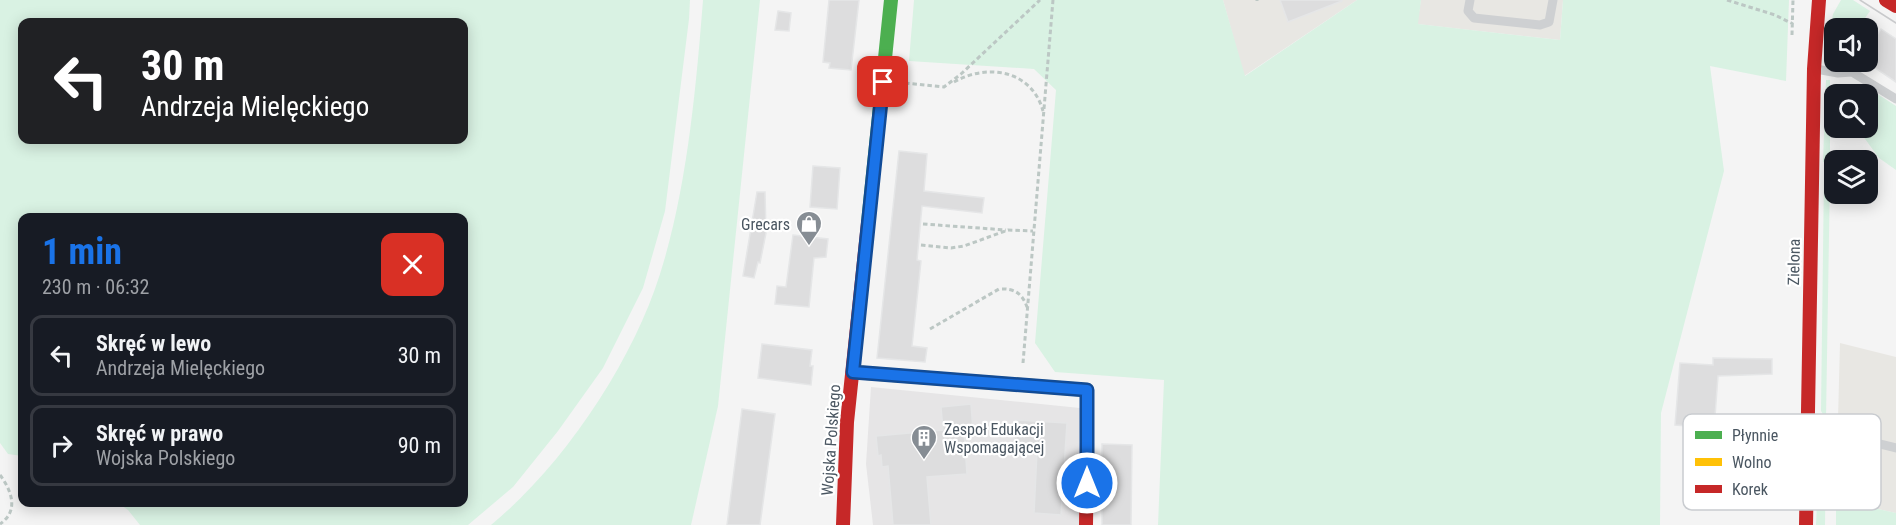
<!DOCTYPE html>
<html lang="pl">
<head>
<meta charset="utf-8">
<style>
  body { margin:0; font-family:"Roboto Condensed",sans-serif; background:#20242c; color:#f1f3f6; height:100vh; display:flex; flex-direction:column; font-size:22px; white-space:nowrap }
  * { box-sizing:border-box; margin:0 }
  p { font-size:20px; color:#9ea1a6 }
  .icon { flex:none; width:33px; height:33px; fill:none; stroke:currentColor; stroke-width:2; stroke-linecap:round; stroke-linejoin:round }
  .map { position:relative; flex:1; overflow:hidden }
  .sheet { position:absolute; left:18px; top:213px; width:450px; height:294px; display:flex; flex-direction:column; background:#171b24; border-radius:12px; box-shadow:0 3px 15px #0003 }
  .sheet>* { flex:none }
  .guide { position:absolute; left:18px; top:18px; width:450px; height:126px; border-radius:12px; box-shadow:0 3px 15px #0003; background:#202124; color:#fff; overflow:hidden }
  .fabs { position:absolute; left:1824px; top:18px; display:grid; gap:12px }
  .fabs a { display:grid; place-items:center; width:54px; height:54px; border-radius:12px; background:#171b24; box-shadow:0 3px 15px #0003; font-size:30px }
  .pin { position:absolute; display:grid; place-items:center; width:51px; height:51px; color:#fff; margin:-26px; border-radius:12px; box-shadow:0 3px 9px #0006 }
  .me { position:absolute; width:66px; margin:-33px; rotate:0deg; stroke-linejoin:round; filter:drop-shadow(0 0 4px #0008) }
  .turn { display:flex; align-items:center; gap:21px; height:126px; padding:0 24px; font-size:27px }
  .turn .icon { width:78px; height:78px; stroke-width:2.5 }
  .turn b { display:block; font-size:42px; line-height:51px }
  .round { display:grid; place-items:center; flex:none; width:63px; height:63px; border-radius:12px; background:#20242c }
  .overview { display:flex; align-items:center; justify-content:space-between; height:102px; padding:0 24px }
  h1 { font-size:36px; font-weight:700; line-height:45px; color:#1a73e8 }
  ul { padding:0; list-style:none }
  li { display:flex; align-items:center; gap:18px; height:81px; margin:0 12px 9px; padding:0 12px; border:3px solid #363941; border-radius:12px }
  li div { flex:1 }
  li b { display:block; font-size:22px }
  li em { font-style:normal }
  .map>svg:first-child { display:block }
  .commercial { fill:#e8e7e3 }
  .education { fill:#e6e5e6 }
  .green { fill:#d9f2e3; fill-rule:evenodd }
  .building { fill:#ddddde; stroke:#e5e6e7; stroke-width:1.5 }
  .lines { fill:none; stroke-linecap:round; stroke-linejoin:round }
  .path { stroke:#bcc7c4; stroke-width:3; stroke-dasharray:4.5 3; stroke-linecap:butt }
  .lane { stroke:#ced0d2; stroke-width:9 }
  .fast { stroke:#4caf50; stroke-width:14 }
  .slow { stroke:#ffc107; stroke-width:14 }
  .jam { stroke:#c62828; stroke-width:14 }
  .tram { stroke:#c9cacc; stroke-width:1.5 }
  .route-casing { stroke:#114b97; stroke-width:15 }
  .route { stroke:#1a73e8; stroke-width:10 }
  .labels { text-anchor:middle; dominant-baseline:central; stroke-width:4.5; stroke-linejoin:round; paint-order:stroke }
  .poi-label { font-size:16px; fill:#4a5661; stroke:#fff; text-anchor:end }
  .street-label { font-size:16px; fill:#4a5661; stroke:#fff }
  .key { fill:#fff; stroke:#c9ccd0; stroke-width:1.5 }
  .key-label { font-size:16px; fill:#4a5661 }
</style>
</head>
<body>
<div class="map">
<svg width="1896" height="525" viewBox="0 0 1896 525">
  <rect width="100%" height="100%" fill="#f4f4f4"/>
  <path class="commercial" d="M1223,0H1357L1244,76Z
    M1421,0H1563L1560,40L1417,24Z
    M1840,343L1896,357V513L1869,507V497L1836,495Z"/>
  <path class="education" d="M871,387L1080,408L1079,525H873L866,464Z"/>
  <path class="green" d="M0,0H690L689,19L665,211L643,288L603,368L558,431L513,487L468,525H140L128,510L118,503L464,502V218H22V456L8,454L0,443ZM464,22V140H22V22Z
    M703,0H760L718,406L691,525H491C563,466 632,363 660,274C687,189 696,89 703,0Z
    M914,0H1223L1245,76L1357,0H1421L1418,24L1560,40L1563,0H1789L1786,81L1710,66L1724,171L1661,413L1660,525H1158L1164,380L1055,372L1035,343L1056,90L1034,69L909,61Z
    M1841,0H1853L1870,11L1858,28H1834V62H1838L1837,69L1827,68L1825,65L1833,14Z
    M1826,80H1830V158L1829,161L1823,162Z
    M1862,84L1896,106V170L1879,158L1857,128H1868V94H1856Z
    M1824,173L1830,174L1826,419L1821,411Z
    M1826,448L1825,525H1816L1819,456Z
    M1836,495L1869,497V507L1896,513V525H1836Z"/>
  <path class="building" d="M829,0H859L851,70L829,68L830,63L823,62Z
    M1280,0H1342V1L1288,22Z
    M778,11L791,13L789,31L775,30Z
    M1881,29L1896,39V82L1868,63V49Z
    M899,151L927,154L924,191L984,198L982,213L922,206L917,260L921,261L912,346L927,348L925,362L877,358Z
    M813,166L840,168L837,209L810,207Z
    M757,192H765L766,233L760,263L758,262L754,278L743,276Z
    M793,235L828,239L826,257L814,258L809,307L775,304L777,286L786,287Z
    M762,344L812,350L810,366H813L811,385L758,378Z
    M1713,358L1772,359V374L1718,376L1715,416L1749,420L1748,425L1759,426L1757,449L1730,447V454L1686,450L1688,426L1675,425L1680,363L1713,365Z
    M971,404L973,430L964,431L967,474L927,477L931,525H893L888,466L882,467L881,455L878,456L876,436L943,430L941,407Z
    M742,409L775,414L760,525H727Z
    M1015,420L1067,423L1061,515L1034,513L1037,451L1014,450Z
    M1102,444L1132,445L1131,525H1102Z"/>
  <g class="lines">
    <path class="path" d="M1257,0V1
      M1727,0L1775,15L1793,24
      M1792,35L1793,0
      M954,82C987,63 1032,70 1043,111
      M905,83L944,87L961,74L1040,0
      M923,224L1006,230
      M921,245L951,248L964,246L1008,230L1033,231
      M930,329L999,289C1014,288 1022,293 1027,307
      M1023,363L1053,0
      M0,475C12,491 19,511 0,524"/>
    <path class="lane" d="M1470,0L1468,11L1474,18L1540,25L1549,22L1553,0
      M1816,69L1838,73L1852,72L1896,99
      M1810,433L1839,434L1896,448"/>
    <path class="fast" d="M868,223L891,0"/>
    <path class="slow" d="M853,372L1087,390V443"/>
    <path class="jam" d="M1886,0L1896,6
      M843,525L847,422L868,223
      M1086,525L1087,443
      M1806,525L1814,69L1819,0"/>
    <path class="tram" d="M1860,0L1896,23"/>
  </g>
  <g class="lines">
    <defs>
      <path id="route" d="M883,82L853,372L1087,390V483"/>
    </defs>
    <use href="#route" class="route-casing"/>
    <use href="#route" class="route"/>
  </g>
  <defs>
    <symbol id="shop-pin" viewBox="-11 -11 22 30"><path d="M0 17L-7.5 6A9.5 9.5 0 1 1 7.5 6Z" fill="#868d94" stroke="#fff"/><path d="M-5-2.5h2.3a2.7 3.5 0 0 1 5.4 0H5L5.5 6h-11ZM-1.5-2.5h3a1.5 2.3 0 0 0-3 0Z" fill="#fff"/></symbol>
    <symbol id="building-pin" viewBox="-11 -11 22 30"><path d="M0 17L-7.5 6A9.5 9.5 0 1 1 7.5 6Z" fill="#868d94" stroke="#fff"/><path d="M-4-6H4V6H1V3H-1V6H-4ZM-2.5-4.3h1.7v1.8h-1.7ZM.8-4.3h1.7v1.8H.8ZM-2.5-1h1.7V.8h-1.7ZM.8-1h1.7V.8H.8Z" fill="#fff"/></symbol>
  </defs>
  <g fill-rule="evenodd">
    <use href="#shop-pin" x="794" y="209" width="30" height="40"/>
    <use href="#building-pin" x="909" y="423" width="30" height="40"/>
  </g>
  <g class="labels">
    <g class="poi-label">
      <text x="790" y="224">Grecars</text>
      <text x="944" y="429" text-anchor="start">Zespoł Edukacji<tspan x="944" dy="18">Wspomagającej</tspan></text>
    </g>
    <g class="street-label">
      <text transform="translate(1794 262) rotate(-89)">Zielona</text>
      <text transform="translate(831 440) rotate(-86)">Wojska Polskiego</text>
    </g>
  </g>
  <rect x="1683" y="414" width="198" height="96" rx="9" class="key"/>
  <rect x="1695" y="431" width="27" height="8" fill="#4caf50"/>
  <rect x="1695" y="458" width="27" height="8" fill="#ffc107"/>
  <rect x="1695" y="485" width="27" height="8" fill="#c62828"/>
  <g class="key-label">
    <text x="1732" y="441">Płynnie</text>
    <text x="1732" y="468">Wolno</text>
    <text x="1732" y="495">Korek</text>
  </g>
</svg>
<div class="fabs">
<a><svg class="icon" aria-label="sound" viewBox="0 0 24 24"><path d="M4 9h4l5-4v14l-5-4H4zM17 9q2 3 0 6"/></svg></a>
<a><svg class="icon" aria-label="search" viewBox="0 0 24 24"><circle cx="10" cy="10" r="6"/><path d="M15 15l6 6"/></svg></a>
<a><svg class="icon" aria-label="layers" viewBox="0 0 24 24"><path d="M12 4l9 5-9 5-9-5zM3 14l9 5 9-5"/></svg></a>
</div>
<div class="pin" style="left:883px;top:82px;background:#d93025"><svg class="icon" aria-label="arrive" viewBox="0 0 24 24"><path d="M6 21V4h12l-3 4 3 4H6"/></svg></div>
<svg class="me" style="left:1087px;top:483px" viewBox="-20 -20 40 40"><circle r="17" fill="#1a73e8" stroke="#fff" stroke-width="3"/><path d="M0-11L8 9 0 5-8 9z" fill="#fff"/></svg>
<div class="guide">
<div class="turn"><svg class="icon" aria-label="left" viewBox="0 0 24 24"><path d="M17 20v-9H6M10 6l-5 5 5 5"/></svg><div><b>30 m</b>Andrzeja Mielęckiego</div></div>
</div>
<section class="sheet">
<div class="overview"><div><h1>1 min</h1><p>230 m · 06:32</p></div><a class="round" style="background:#d93025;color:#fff"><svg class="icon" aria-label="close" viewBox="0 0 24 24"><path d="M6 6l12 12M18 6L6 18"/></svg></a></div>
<ul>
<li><svg class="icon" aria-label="left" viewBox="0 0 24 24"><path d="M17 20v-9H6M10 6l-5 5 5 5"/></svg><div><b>Skręć w lewo</b><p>Andrzeja Mielęckiego</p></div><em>30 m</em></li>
<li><svg class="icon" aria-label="right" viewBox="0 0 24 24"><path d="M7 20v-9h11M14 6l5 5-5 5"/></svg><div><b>Skręć w prawo</b><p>Wojska Polskiego</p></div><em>90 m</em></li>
</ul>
</section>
</div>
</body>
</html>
